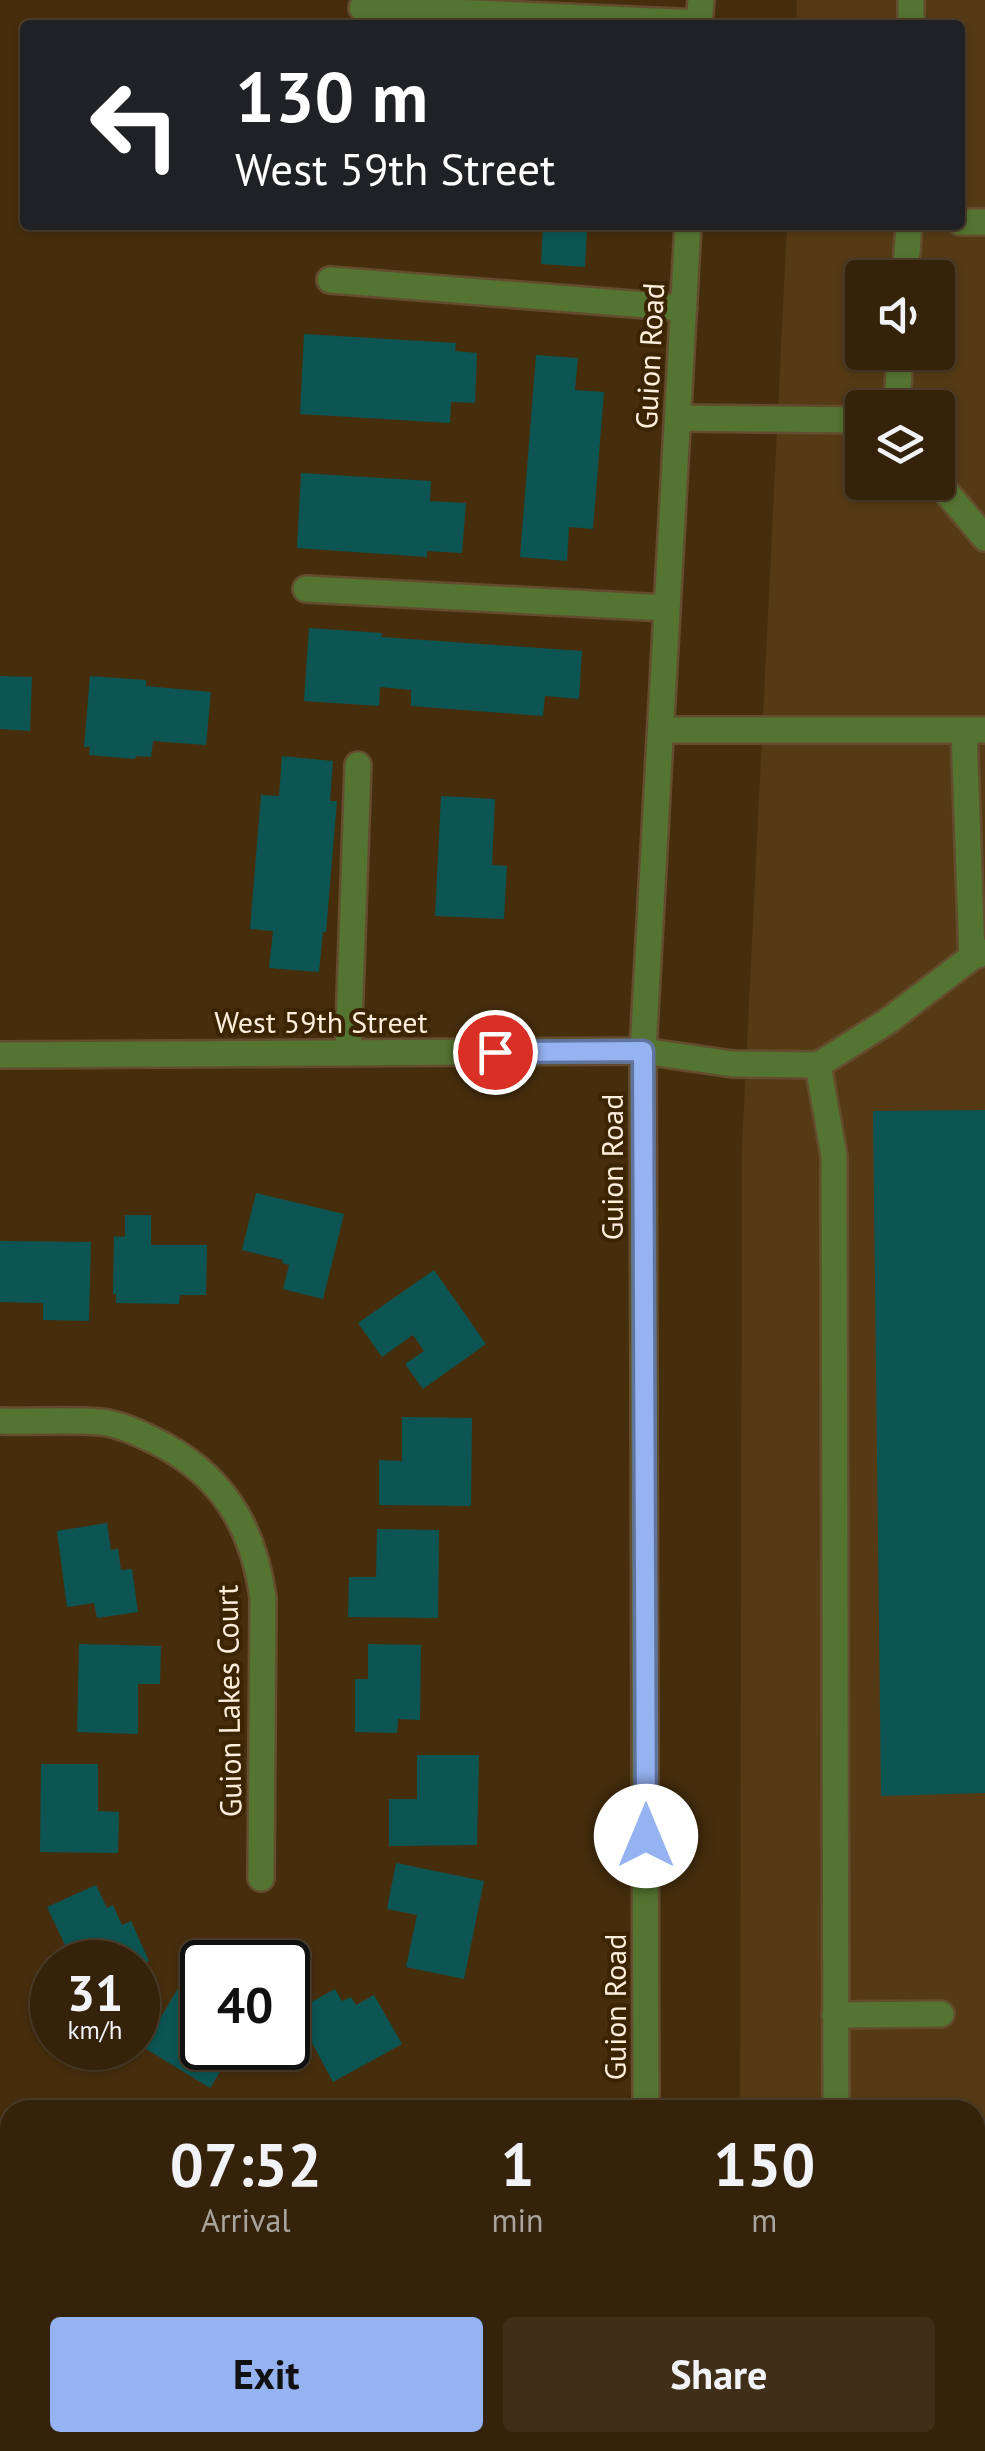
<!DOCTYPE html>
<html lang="en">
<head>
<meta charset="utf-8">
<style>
  body { margin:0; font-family:"PT Sans",sans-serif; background:#3f2f18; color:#f1f3f6; height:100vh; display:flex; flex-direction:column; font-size:38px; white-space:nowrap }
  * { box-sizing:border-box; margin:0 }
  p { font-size:32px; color:#a9a49c }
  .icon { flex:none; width:55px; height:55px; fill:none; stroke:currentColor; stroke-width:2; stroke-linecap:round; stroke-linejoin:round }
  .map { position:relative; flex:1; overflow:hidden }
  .side { position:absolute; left:0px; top:2100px; width:985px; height:352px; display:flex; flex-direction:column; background:#34220a; border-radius:30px 30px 0 0; box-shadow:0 2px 8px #0004,0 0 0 2px #4e3f2b }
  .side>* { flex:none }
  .guide { position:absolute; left:20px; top:20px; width:945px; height:210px; border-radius:10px; box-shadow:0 2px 8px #0004,0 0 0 2px #4e3f2b; background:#202124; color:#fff; overflow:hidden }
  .tools { position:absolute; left:845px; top:260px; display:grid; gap:20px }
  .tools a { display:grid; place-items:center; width:110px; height:110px; border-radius:10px; background:#34220a; box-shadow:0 2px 8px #0004,0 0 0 2px #4e3f2b; font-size:50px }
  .speed { position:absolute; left:30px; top:1940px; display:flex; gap:20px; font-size:50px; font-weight:700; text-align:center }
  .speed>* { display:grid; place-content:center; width:130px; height:130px; border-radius:50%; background:#34220a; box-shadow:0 2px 8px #0004,0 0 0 2px #4e3f2b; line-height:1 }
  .speed small { font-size:25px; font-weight:400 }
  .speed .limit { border:5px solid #111; border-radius:15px; background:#fff; color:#111 }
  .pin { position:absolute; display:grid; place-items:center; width:85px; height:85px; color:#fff; margin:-42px; border:5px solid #fff; border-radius:50%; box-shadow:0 2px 10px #0007 }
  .me { position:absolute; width:110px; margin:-55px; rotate:0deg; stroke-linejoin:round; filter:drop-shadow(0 0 8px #0008) }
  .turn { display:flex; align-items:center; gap:35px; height:210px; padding:0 50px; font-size:45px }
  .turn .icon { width:130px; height:130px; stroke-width:2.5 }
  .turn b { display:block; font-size:70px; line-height:85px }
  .eta { display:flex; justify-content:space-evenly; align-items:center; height:170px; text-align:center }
  .eta b { font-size:60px; font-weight:800; line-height:70px }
  .primary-button { display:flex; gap:20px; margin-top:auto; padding:20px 50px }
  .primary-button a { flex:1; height:115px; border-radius:10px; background:#95b2f1; color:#111; font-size:40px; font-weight:800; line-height:115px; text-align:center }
  .primary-button a+a { background:#3f2f18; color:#f1f3f6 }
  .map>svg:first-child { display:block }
  .built { fill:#553a15; fill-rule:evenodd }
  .building { fill:#0c5553 }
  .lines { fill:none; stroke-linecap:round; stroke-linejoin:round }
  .minor-casing { stroke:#634d2e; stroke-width:30 }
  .minor { stroke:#547431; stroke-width:25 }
  .route-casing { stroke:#61749d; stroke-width:25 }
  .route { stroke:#95b2f1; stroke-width:18 }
  .labels { text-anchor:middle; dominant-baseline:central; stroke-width:8; stroke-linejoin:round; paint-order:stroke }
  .street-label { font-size:30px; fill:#feeedc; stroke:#3b2402 }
</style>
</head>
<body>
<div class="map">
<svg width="985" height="2451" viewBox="0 0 985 2451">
  <rect width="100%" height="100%" fill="#462e0d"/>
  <path class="built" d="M797,0H985V2451H739V2442H975V2110H740L742,1146L787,225H960V25H796ZM862,278H938V352H862ZM862,408H938V482H862Z"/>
  <path class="building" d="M543,225H610V231L587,230L585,267L541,264Z
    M304,334L456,343L455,351L477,353L475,403L451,402L450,423L300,414Z
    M536,355L578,358L575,390L604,392L593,529L569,527L567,561L520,557Z
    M301,473L431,481L430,501L466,503L462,553L427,551V557L297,548Z
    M309,628L382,633L381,637L582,651L579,699L545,696L543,716L411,706V690L380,687L379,706L304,701Z
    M0,676L32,677L30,731L0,729Z
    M90,676L146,680V686L211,692L206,745L153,741L151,757L136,756L135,759L89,755L90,747H84Z
    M282,756L333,761L330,801H337L326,932H323L319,972L269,968L273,931L250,929L261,795L279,796Z
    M441,796L495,799L492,865L507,866L504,919L435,916Z
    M985,1110V1793L881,1796L873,1111Z
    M256,1193L344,1214L323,1299L283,1289L289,1265L282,1263L283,1260L242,1250Z
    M125,1215H151V1245H207L206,1295H180L179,1304L116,1303V1294H113L114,1236L125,1237Z
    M0,1241L91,1242L89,1321L43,1320V1303L0,1302Z
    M434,1270L486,1344L423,1389L405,1364L424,1351L413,1335L382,1357L358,1323Z
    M402,1417L472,1418L471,1506L379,1505V1460L402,1461Z
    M107,1523L111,1550L118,1549L121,1570L132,1569L138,1612L97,1618L94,1603L67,1607L57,1531Z
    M377,1529L439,1530L438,1618L348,1617L349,1577H376Z
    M79,1644L161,1646L160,1684H138V1734L77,1732Z
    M368,1644L421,1645L420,1720L398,1719L397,1733L355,1732V1679H368Z
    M417,1755H479L477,1845L389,1846V1799H417Z
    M41,1764H98V1811L119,1812L118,1853L40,1852Z
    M396,1863L484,1881L464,1979L406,1967L417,1915L387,1909Z
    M96,1885L107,1908L113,1905L122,1925L131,1921L149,1961L138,1966V1962H73L47,1907Z
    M180,1985L202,1999V2048H235L210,2088L143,2047Z
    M335,1989L342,2001L351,1997L356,2005L374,1995L402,2044L333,2082L295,2011Z
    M0,2304H10V2369H0Z"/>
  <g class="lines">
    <defs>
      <path id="minor" d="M362,8L700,23
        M699,25L701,0
        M911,25V0
        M960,222H985
        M905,278L909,225
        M330,280L684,308
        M897,408L900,352
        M678,418L862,420
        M938,482L985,538
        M306,589L667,608
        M661,730H985
        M964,730L972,957
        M348,1053L358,765
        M0,1055L643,1051L733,1064L818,1065L888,1021L972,957L985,952
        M818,1065L834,1156L836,2110
        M0,1421C33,1422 68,1419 101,1422C119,1424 136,1432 153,1440C220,1472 253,1524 263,1598L261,1878
        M835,2015L941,2014
        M646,2110L643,1051L688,225
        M174,2451H196
        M213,2451L224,2448L652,2451"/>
    </defs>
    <use href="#minor" class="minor-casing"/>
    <use href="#minor" class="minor"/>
  </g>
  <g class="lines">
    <defs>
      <path id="route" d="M495,1052L643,1051L646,1836"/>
    </defs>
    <use href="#route" class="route-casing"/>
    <use href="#route" class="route"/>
  </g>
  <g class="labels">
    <g class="street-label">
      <text transform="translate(649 356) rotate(-87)">Guion Road</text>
      <text x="321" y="1021">West 59th Street</text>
      <text transform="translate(611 1167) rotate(-90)">Guion Road</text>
      <text transform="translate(228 1701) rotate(-91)">Guion Lakes Court</text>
      <text transform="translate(614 2007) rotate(-90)">Guion Road</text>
    </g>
  </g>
</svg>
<div class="tools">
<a><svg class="icon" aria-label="sound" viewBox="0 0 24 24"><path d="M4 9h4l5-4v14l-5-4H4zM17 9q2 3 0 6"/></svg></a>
<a><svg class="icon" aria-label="layers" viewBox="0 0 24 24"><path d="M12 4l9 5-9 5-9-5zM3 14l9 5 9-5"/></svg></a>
</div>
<div class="speed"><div>31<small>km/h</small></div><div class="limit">40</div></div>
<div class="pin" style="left:495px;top:1052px;background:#d93025"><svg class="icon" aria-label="arrive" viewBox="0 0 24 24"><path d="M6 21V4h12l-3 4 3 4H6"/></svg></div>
<svg class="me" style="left:646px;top:1836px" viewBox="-20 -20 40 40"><circle r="19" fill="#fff"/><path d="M0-13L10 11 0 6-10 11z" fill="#95b2f1"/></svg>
<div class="guide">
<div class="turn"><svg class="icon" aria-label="left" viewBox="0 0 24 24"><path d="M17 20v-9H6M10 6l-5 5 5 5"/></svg><div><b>130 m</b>West 59th Street</div></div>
</div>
<section class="side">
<div class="eta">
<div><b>07:52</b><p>Arrival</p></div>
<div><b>1</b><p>min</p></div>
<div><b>150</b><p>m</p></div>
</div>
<div class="primary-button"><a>Exit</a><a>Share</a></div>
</section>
</div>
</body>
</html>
